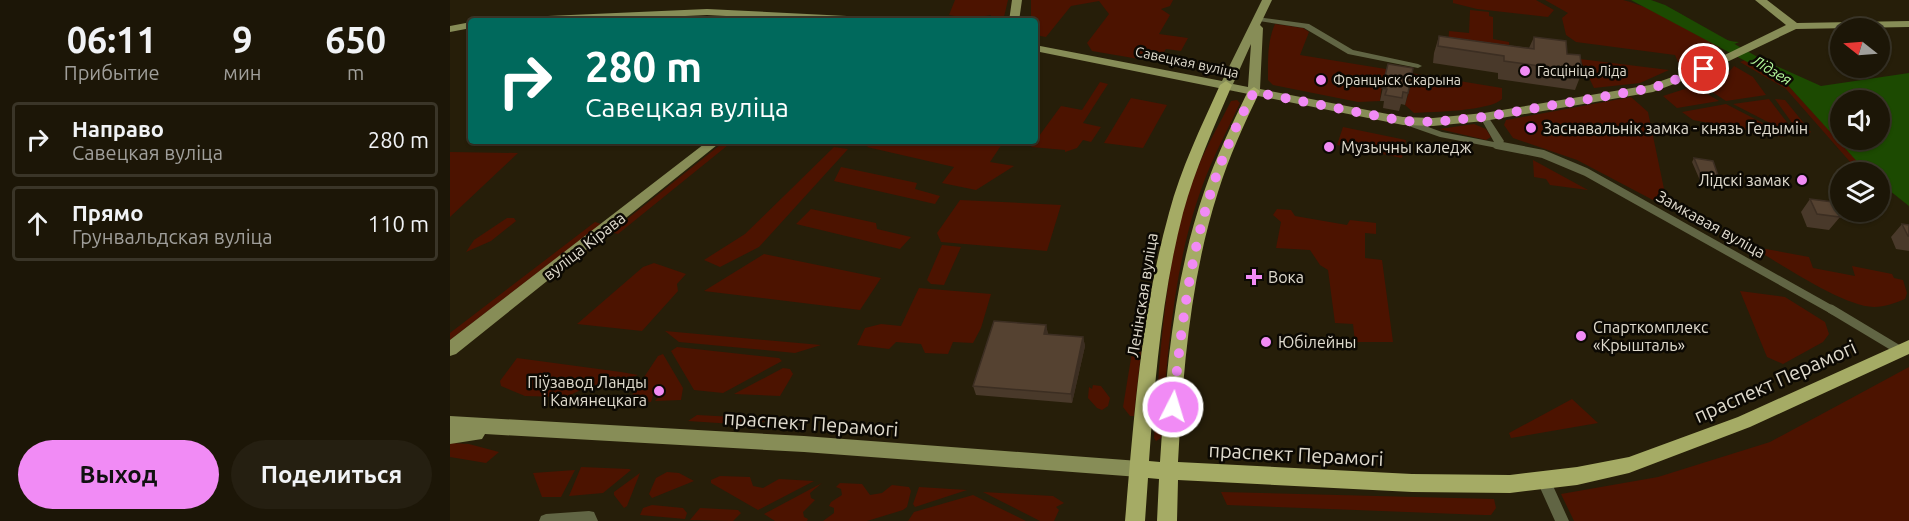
<!DOCTYPE html>
<html lang="ru">
<head>
<meta charset="utf-8">
<style>
  body { margin:0; font-family:Ubuntu,sans-serif; background:#251f11; color:#f1f3f6; height:100vh; display:flex; flex-direction:column; font-size:22px; white-space:nowrap }
  * { box-sizing:border-box; margin:0 }
  p { font-size:20px; color:#a09f9b }
  .icon { flex:none; width:33px; height:33px; fill:none; stroke:currentColor; stroke-width:2; stroke-linecap:round; stroke-linejoin:round }
  .map { position:relative; flex:1; overflow:hidden }
  .panel { display:flex; flex-direction:column; background:#1c1607; width:450px }
  .panel>* { flex:none }
  .top-card { position:absolute; left:18px; top:18px; width:570px; height:126px; border-radius:6px; box-shadow:0 2px 4px #0004,0 0 0 2px #3a3528; background:#00695c; color:#fff; overflow:hidden }
  .needle { width:39px; rotate:287deg }
  .fabs { position:absolute; left:1380px; top:18px; display:grid; gap:12px }
  .fabs a { display:grid; place-items:center; width:60px; height:60px; border-radius:50%; background:#1c1607; box-shadow:0 2px 4px #0004,0 0 0 2px #3a3528; font-size:30px }
  .pin { position:absolute; display:grid; place-items:center; width:51px; height:51px; color:#fff; margin:-26px; border:3px solid #fff; border-radius:50%; box-shadow:0 2px 6px #0007 }
  .me { position:absolute; width:66px; margin:-33px; rotate:5deg; stroke-linejoin:round; filter:drop-shadow(0 0 4px #0008) }
  .turn { display:flex; align-items:center; gap:21px; height:126px; padding:0 18px; font-size:27px }
  .turn .icon { width:78px; height:78px; stroke-width:2.5 }
  .turn b { display:block; font-size:42px; line-height:51px }
  .eta { display:flex; justify-content:space-evenly; align-items:center; height:102px; text-align:center }
  .eta b { font-size:36px; font-weight:700; line-height:42px }
  .primary-button { display:flex; gap:12px; margin-top:auto; padding:12px 18px }
  .primary-button a { flex:1; height:69px; border-radius:36px; background:#f18bf5; color:#111; font-size:24px; font-weight:700; line-height:69px; text-align:center }
  .primary-button a+a { background:#251f11; color:#f1f3f6 }
  ul { padding:0; list-style:none }
  li { display:flex; align-items:center; gap:18px; height:75px; margin:0 12px 9px; padding:0 6px; border:3px solid #3a3528; border-radius:6px }
  li div { flex:1 }
  li b { display:block; font-size:22px }
  li em { font-style:normal }
  main { display:flex; flex:1; min-height:0 }
  .map>svg:first-child { display:block }
  .green { fill:#4c1300 }
  .water { fill:#1c4a01; fill-rule:evenodd }
  .lines { fill:none; stroke-linecap:round; stroke-linejoin:round }
  .river { fill:#1c4a01; fill-rule:evenodd }
  .pedestrian-far1 { stroke:#616544; stroke-width:8 }
  .pedestrian { stroke:#616544; stroke-width:9 }
  .minor { fill:#616544; fill-rule:evenodd }
  .secondary { fill:#878d57; fill-rule:evenodd }
  .primary { fill:#a5ab65; fill-rule:evenodd }
  .wall { fill:#49392a }
  .shaded-wall { fill:#3c2e22 }
  .building { fill:#554231; stroke:#3c2e22; stroke-width:1.5 }
  .route { stroke:#f18bf5; stroke-width:10; stroke-dasharray:0 18 }
  .poi-dot { fill:#f18bf5; stroke:#0c0903; stroke-width:2 }
  .labels { text-anchor:middle; dominant-baseline:central; stroke-width:5; stroke-linejoin:round; paint-order:stroke }
  .far-street-label { font-size:14px; fill:#e0dbce; stroke:#0c0903 }
  .far-poi-label { font-size:14px; fill:#e0dbce; stroke:#0c0903; text-anchor:start }
  .far-water-label { font-size:15px; font-style:italic; fill:#b6fa9d; stroke:#0c0903 }
  .poi-label { font-size:16px; fill:#e0dbce; stroke:#0c0903; text-anchor:start }
  .street-label { font-size:16px; fill:#e0dbce; stroke:#0c0903 }
  .near-street-label { font-size:20px; fill:#e0dbce; stroke:#0c0903 }
</style>
</head>
<body>
<main>
<section class="panel">
<div class="eta">
<div><b>06:11</b><p>Прибытие</p></div>
<div><b>9</b><p>мин</p></div>
<div><b>650</b><p>m</p></div>
</div>
<ul>
<li><svg class="icon" aria-label="right" viewBox="0 0 24 24"><path d="M7 20v-9h11M14 6l5 5-5 5"/></svg><div><b>Направо</b><p>Савецкая вуліца</p></div><em>280 m</em></li>
<li><svg class="icon" aria-label="ahead" viewBox="0 0 24 24"><path d="M12 20V5M6 11l6-6 6 6"/></svg><div><b>Прямо</b><p>Грунвальдская вуліца</p></div><em>110 m</em></li>
</ul>
<div class="primary-button"><a>Выход</a><a>Поделиться</a></div>
</section>
<div class="map">
<svg width="1459" height="521" viewBox="0 0 1459 521">
  <rect width="100%" height="100%" fill="#261e09"/>
  <path class="green" d="M505,0H558L553,21H537L541,15L520,19L499,15Z
    M581,0H723L720,6L711,9L720,15L709,34L738,38L731,51L716,49L710,58L691,55L689,59L642,51L637,43L659,14L649,1L621,6L596,37L585,35V21H581Z
    M1003,0H1086L1104,10L1098,17L1027,9L1003,3Z
    M1095,0H1173C1208,9 1239,30 1271,47L1236,64L1228,62L1225,55L1126,42L1116,35L1112,18L1118,13Z
    M1020,10L1039,12V16L1043,17V39L1059,42L1060,54L998,46L999,31L1019,33Z
    M825,24L853,28L859,32L850,55L1052,88V99C1041,111 982,112 964,113L955,105L962,81L933,76L930,101L908,102L823,85L818,80C818,61 817,42 825,24Z
    M1130,59L1219,70L1190,83L1144,88Z
    M1298,59L1335,82L1418,172H1409L1336,89L1290,62Z
    M1284,66L1303,77L1316,95L1276,101L1250,84L1277,74Z
    M650,82L658,84L633,123L651,127L641,142L633,140L627,148L615,152V150L581,147L611,106L632,110Z
    M1244,86L1269,101L1227,108L1213,96Z
    M1181,97L1198,112L1218,208L1127,160L1063,138L1054,125L1056,120Z
    M681,98L717,105L693,148L654,143Z
    M1319,99L1343,130L1339,133L1283,104Z
    M1325,99L1335,100L1361,132L1357,135L1347,130Z
    M787,100L790,103C780,125 768,147 759,169C724,253 718,348 711,438L706,441L704,438C711,348 714,252 748,167C757,145 770,123 781,101Z
    M1276,104L1336,135L1332,137L1243,120L1232,112Z
    M1024,124L1036,129L1041,137L1036,140L989,129Z
    M893,127L956,140L952,158L887,145Z
    M275,141H283L168,234L161,232Z
    M423,141H533L552,144L540,162L564,166L526,190L492,183L504,167L417,147Z
    M384,147L398,149L309,247L270,267L254,260L295,234Z
    M0,152L68,153L0,217Z
    M1083,160L1138,190L1100,185L1096,179L1084,177Z
    M391,167L467,183L465,189L490,196L485,204L384,181Z
    M510,200L611,205L597,251L491,242L487,233Z
    M361,209L426,223L427,229L461,237L450,249L346,224Z
    M827,209L841,210L845,216L897,225L900,220L926,223V234L915,233V258L932,260L943,342H905L903,324L885,323L878,270L870,265L860,250L826,248L831,222L823,215Z
    M57,218H64L66,221L41,241L16,252L24,240Z
    M145,222L151,224L0,340V333Z
    M492,245L511,247L494,285L481,284L477,280Z
    M1316,249L1359,257L1363,268L1405,276L1402,266L1442,274L1444,278L1453,280L1457,293L1455,299C1445,303 1435,307 1424,307C1393,306 1336,267 1308,251Z
    M314,254L431,278L410,310L254,291Z
    M204,263L236,274L227,284L228,291L192,331L127,324L193,267Z
    M469,288L541,294L531,328L523,343L503,342L498,354L475,353L471,344L446,342L439,349L407,345L415,328L431,324L451,326Z
    M1290,291L1335,297L1375,322L1379,334L1373,342L1333,364L1317,357Z
    M215,331L371,345L345,353L229,342Z
    M693,334L684,416H680L673,407L684,340Z
    M227,347L329,358L332,361L273,393L244,390L221,351Z
    M213,354L233,388L231,400L205,401L214,391L213,386L205,389L201,402L179,400L208,356Z
    M67,358L171,372L188,375L154,388H135L116,397L75,396L51,386L50,381Z
    M1459,367V521H1124L1111,494L1208,477L1320,442Z
    M333,368L340,369L343,374L330,396L284,394Z
    M643,385L651,386L660,398L658,406L652,410L647,408L638,398L639,387L642,389Z
    M1122,399L1148,423L1061,438L1059,433Z
    M247,415L324,419L299,425L238,421Z
    M0,443L19,444L49,452L36,463L0,457Z
    M131,467L179,469L181,470L153,493L119,496Z
    M125,470L111,497H92L83,473Z
    M217,472L229,473L244,481L202,498L199,494L206,478Z
    M190,473L177,506L174,508L164,495V492Z
    M270,476L300,477L303,486L313,488L329,479L364,481L308,510L261,483V480Z
    M372,483L360,493L361,498L365,500L353,512L354,517L358,519L357,521H325L314,514Z
    M390,483L412,484L420,495L432,493L442,485L459,487L461,491L457,507L453,510L417,521H373L384,513V508L379,506L381,502L392,495L391,489L386,487Z
    M469,487L517,490L465,507L463,504Z
    M533,492L603,496L614,503L606,507L609,510L604,521H590Z
    M771,492L1044,499L1046,508L1041,515H1034L777,505Z
    M523,495L576,521H458L464,512Z
    M202,505L233,508L237,513L235,519L190,515L193,508Z
    M250,508L288,510L291,513L283,521L240,520Z"/>
  <path class="water" d="M1189,0C1227,0 1259,42 1289,42L1275,48V44L1205,5Z
    M1299,56H1304L1371,86L1459,73V206L1430,183V172H1418L1412,167L1335,82ZM1390,100H1430V140H1390Z"/>
  <g class="lines">
    <path class="river" d="M1181,0H1201L1215,5L1329,69L1321,74L1316,72Z"/>
    <path class="pedestrian-far1" d="M1047,145L1093,154L1136,172L1384,311"/>
    <path class="pedestrian" d="M1381,309L1451,351"/>
    <path class="minor" d="M806,17L859,24L903,50L968,64L972,66L968,68L898,54L854,28L809,21H806Z
      M1034,114L1037,115L1054,141L1050,147L1047,148L990,137L953,124L952,122L956,119L992,132L1044,142L1030,117Z
      M1094,475L1099,477L1119,521H1105L1087,481L1089,477Z
      M139,511L144,512L148,521H89L91,516L96,514Z"/>
    <path class="secondary" d="M562,0H572L569,21H559Z
      M812,0H822L810,25L813,28L810,89L953,117L983,118L1034,113L1200,85L1250,67L1336,25L1305,0H1317L1347,23L1459,21V27L1346,29L1258,71L1203,92L1034,121L983,126L953,125L585,51V45L772,81ZM801,44L798,87L783,84Z
      M257,9L437,18L442,21H373L257,15L127,21H49L54,18Z
      M21,22V28L0,32V26Z
      M258,141H272L6,354L0,356V340Z
      M0,416L354,436L689,461L696,463L698,469L696,475L689,477L354,452L35,434L32,439L0,444Z"/>
    <path class="primary" d="M776,81L782,85C764,127 745,169 733,213C712,294 705,378 699,461L710,462C716,371 724,278 754,192C766,157 782,124 798,91L804,87L810,91C794,124 779,157 768,192C740,279 733,372 728,462L962,474L1060,475L1127,467L1179,457L1288,417L1459,340V354L1300,427L1179,473L1127,485L1060,493L962,492L728,480L727,521H707L709,479L698,478L695,521H675C684,418 691,313 719,213C731,168 751,127 770,85Z"/>
  </g>
  <path class="wall" d="M989,36L1079,48L1084,37L1117,54L1132,72L1125,90L1048,79V73L983,63L984,53Z
    M938,64L958,93L955,105L951,104L949,111L933,108L934,101H930Z
    M1244,158L1271,184L1269,187L1252,185L1242,162Z
    M1360,199L1390,217L1379,230L1357,227L1351,212Z
    M1452,224L1459,225V251L1446,249L1441,237Z
    M596,325L598,334L633,337L635,346L622,403L526,395L523,386Z"/>
  <path class="shaded-wall" d="M596,325L598,335L594,334Z
    M633,337L635,346L622,403L621,394Z"/>
  <path class="building" d="M989,36L1084,49V37L1116,41L1117,54L1130,55L1132,72L1054,61V56L988,46Z
    M938,64L963,68L958,93L953,92L952,98L935,95L937,89L932,88Z
    M1244,158L1263,161L1271,184L1254,182Z
    M1360,199L1383,202L1390,217L1367,214Z
    M1452,224L1459,225V236H1458Z
    M544,321L596,325L594,334L633,337L621,394L523,386Z"/>
  <g class="lines">
    <path class="route" d="M723,407C735,292 747,195 804,92L953,121L983,122L1034,117L1203,88L1254,69"/>
  </g>
  <g class="poi-dot">
    <circle cx="1075" cy="71" r="6"/>
    <circle cx="871" cy="80" r="6"/>
    <circle cx="1081" cy="128" r="6"/>
    <circle cx="879" cy="147" r="6"/>
    <circle cx="1352" cy="180" r="6"/>
    <path d="M801 268h6v6h6v6h-6v6h-6v-6h-6v-6h6z"/>
    <circle cx="1131" cy="336" r="6"/>
    <circle cx="816" cy="342" r="6"/>
    <circle cx="209" cy="391" r="6"/>
  </g>
  <g class="labels">
    <g class="far-street-label">
      <text transform="translate(737 62) rotate(12)">Савецкая вуліца</text>
    </g>
    <g class="far-poi-label">
      <text x="1087" y="71">Гасцініца Ліда</text>
      <text x="883" y="80">Францыск Скарына</text>
    </g>
    <g class="far-water-label">
      <text transform="translate(1322 70) rotate(31)">Лідзея</text>
    </g>
    <g class="poi-label">
      <text x="1093" y="128">Заснавальнік замка - князь Гедымін</text>
      <text x="891" y="147">Музычны каледж</text>
      <text x="1340" y="180" text-anchor="end">Лідскі замак</text>
      <text x="818" y="277">Вока</text>
      <text x="1143" y="327">Спарткомплекс<tspan x="1143" dy="18">«Крышталь»</tspan></text>
      <text x="828" y="342">Юбілейны</text>
      <text x="197" y="382" text-anchor="end">Піўзавод Ланды<tspan x="197" dy="18">і Камянецкага</tspan></text>
    </g>
    <g class="street-label">
      <text transform="translate(1261 224) rotate(29)">Замкавая вуліца</text>
      <text transform="translate(134 246) rotate(-38)">вуліца Кірава</text>
      <text transform="translate(692 295) rotate(-81)">Ленінская вуліца</text>
    </g>
    <g class="near-street-label">
      <text transform="translate(1325 381) rotate(-24)">праспект Перамогі</text>
      <text transform="translate(361 423) rotate(4)">праспект Перамогі</text>
      <text transform="translate(846 454) rotate(3)">праспект Перамогі</text>
    </g>
  </g>
</svg>
<div class="fabs">
<a><svg class="needle" viewBox="-14 -14 28 28"><path d="M0-13l5 13h-10z" fill="#e53935"/><path d="M0 13l5-13h-10z" fill="#a09f9b"/></svg></a>
<a><svg class="icon" aria-label="sound" viewBox="0 0 24 24"><path d="M4 9h4l5-4v14l-5-4H4zM17 9q2 3 0 6"/></svg></a>
<a><svg class="icon" aria-label="layers" viewBox="0 0 24 24"><path d="M12 4l9 5-9 5-9-5zM3 14l9 5 9-5"/></svg></a>
</div>
<div class="pin" style="left:1254px;top:69px;background:#d93025"><svg class="icon" aria-label="arrive" viewBox="0 0 24 24"><path d="M6 21V4h12l-3 4 3 4H6"/></svg></div>
<svg class="me" style="left:723px;top:407px" viewBox="-20 -20 40 40"><circle r="17" fill="#f18bf5" stroke="#fff" stroke-width="3"/><path d="M0-11L8 9 0 5-8 9z" fill="#fff"/></svg>
<div class="top-card">
<div class="turn"><svg class="icon" aria-label="right" viewBox="0 0 24 24"><path d="M7 20v-9h11M14 6l5 5-5 5"/></svg><div><b>280 m</b>Савецкая вуліца</div></div>
</div>
</div>
</main>
</body>
</html>
